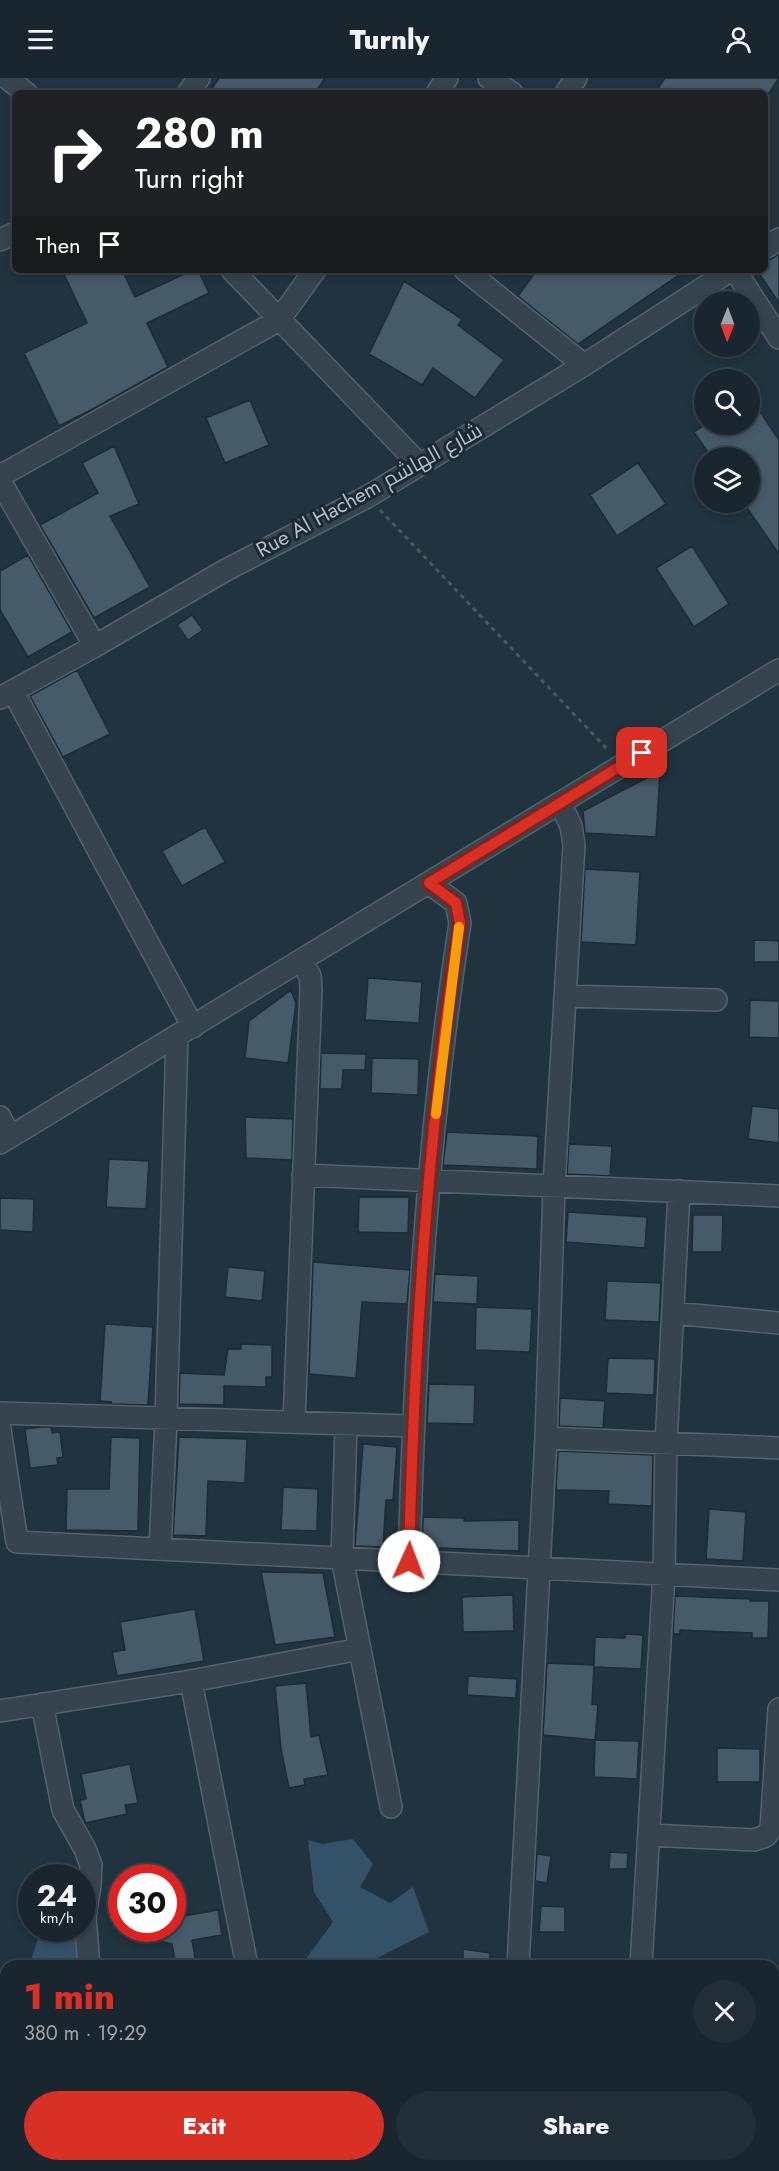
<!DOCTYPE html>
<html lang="en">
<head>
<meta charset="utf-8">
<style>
  body { margin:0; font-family:Jost,Cairo,sans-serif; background:#222e37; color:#f1f3f6; height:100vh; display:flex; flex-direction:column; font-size:22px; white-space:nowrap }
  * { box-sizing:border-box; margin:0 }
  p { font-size:20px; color:#9fa5aa }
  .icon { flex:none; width:33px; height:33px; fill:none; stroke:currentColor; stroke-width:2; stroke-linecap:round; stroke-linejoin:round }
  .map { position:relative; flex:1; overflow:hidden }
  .side { position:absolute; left:0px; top:1882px; width:780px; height:212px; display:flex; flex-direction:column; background:#19262f; border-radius:18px 18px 0 0; box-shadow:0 3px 9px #0003,0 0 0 2px #37434b }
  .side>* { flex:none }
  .top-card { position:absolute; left:12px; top:12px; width:756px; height:183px; border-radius:9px; box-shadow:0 3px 9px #0003,0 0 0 2px #37434b; background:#202124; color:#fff; overflow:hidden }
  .needle { width:39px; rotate:181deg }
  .tools { position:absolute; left:694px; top:213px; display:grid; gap:12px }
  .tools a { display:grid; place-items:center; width:66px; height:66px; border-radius:50%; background:#19262f; box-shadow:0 3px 9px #0003,0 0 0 2px #37434b; font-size:30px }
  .speed { position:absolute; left:18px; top:1786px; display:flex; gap:12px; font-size:30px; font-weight:700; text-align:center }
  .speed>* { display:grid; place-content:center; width:78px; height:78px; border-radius:50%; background:#19262f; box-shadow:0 3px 9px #0003,0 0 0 2px #37434b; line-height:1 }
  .speed small { font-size:15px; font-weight:400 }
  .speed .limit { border:9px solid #d22; background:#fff; color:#111 }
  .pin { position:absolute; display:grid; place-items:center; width:51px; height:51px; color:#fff; margin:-26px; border-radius:12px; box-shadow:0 3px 9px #0006 }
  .me { position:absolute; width:66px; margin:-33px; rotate:2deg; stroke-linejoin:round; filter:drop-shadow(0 0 4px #0008) }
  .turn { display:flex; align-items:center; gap:21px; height:126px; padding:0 24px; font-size:27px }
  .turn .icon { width:78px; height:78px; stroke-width:2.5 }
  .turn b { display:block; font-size:42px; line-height:51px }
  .then { display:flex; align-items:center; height:57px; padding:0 24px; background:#0003; gap:12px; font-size:22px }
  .round { display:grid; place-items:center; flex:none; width:63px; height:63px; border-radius:32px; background:#222e37 }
  .head { display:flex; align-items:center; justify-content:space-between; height:102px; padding:0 24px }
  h1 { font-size:36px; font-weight:800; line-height:45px; color:#d93025 }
  .cta { display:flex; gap:12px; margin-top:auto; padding:12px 24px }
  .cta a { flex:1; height:69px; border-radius:36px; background:#d93025; color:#fff; font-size:24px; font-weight:800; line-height:69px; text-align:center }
  .cta a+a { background:#222e37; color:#f1f3f6 }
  header { display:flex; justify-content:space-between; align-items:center; height:78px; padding:0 24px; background:#19262f; font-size:27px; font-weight:800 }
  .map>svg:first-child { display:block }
  .water { fill:#335167 }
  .building { fill:#475a68; stroke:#1c2b35; stroke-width:1.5 }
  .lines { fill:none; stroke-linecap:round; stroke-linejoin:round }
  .minor-casing { stroke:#53626c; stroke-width:24 }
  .path { stroke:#415c5b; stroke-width:3; stroke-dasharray:4.5 4.5; stroke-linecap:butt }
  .minor { stroke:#35444f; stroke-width:21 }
  .route-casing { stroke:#8d1f18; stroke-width:15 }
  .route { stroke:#d93025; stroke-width:10 }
  .slow { stroke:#f59e0b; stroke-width:10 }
  .labels { text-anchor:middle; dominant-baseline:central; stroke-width:6; stroke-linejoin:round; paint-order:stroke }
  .street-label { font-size:21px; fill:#b1bfca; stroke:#1b2933 }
</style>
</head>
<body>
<header><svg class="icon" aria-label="menu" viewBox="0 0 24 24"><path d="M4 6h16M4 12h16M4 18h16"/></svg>Turnly<svg class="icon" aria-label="person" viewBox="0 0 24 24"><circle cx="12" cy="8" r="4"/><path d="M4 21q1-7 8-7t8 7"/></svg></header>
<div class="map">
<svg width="779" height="2093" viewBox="0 0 779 2093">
  <rect width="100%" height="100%" fill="#21333f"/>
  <path class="water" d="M353,1761L373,1786L360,1809L390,1825L413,1809L429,1854L373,1882L381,1888H303L305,1882L333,1844L314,1814L308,1762L322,1766Z
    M41,1851H72L80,1888H29Z
    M6,1917V1983L0,1985V1920Z"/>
  <path class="building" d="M219,0H325L315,15H209Z
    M665,0H779L769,15H655Z
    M779,176V225L757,192H765V185Z
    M62,192H122L135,219L193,192H198L209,215L147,245L168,289L91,332L59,348L24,275L87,245Z
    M537,192H686L578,266L518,218Z
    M404,203L462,241L458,247L504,282L475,320L433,290L422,307L369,276Z
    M750,319L779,362V476L743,424H750V380H712L694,354L706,346H750Z
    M250,322L269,367L225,385L206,340Z
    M114,368L139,426L110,438L150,509L94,540L40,447L98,415L82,385Z
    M638,385L666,426L617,458L590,417Z
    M692,468L729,526L694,549L656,490Z
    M28,477L72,554L28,579L0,532V493Z
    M192,537L203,552L188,562L177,547Z
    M77,592L110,656L63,679L30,618Z
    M660,693L656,759L585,755L583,733Z
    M205,749L225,784L182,808L162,773Z
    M585,791L640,794L636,867L581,864Z
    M754,862L779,863V884H754Z
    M368,900L422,904L419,945L365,942Z
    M291,912L296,925L288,985L245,980L249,943Z
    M750,922L779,923V960L749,959Z
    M321,975L366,976L365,992H343L342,1011H320Z
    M372,980L419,981L418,1017L371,1015Z
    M752,1028L779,1031V1065L748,1061Z
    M245,1039L293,1041L292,1082L246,1080Z
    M447,1054L538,1058L537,1091L443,1087Z
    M569,1066L612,1068L610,1098L567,1096Z
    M109,1081L149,1083L146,1131L106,1129Z
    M359,1119H409L408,1155L358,1154Z
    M0,1120L34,1121L33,1154L0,1152Z
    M568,1134L647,1139L645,1170L566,1164Z
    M693,1137H723L722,1174H692Z
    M313,1184L410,1192L407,1226L362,1224L356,1300L309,1296Z
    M228,1189L265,1193L262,1223L225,1219Z
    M435,1196L478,1198L477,1226L433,1224Z
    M607,1203L661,1205L659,1244L605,1242Z
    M476,1229L532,1231L530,1274L475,1272Z
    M105,1246L153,1249L148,1327L111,1326V1324L100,1323Z
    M241,1266L272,1267V1299H266V1309L224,1308V1327L179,1326L180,1295L224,1297L228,1271H241Z
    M608,1280L655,1281L654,1317L606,1315Z
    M429,1306L475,1307L474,1346L427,1345Z
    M560,1320L605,1323L603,1350L559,1348Z
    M41,1349H51L52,1355L60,1354L63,1379L57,1380L58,1387L30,1390L25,1351Z
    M111,1359L140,1360L138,1453L66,1452L67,1411H109Z
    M179,1359L247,1361L245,1405L208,1403L206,1458L173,1457Z
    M363,1366L397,1369L393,1422H386L383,1469L355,1468Z
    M558,1373L653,1377L652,1428L608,1426L609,1413L556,1412Z
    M283,1409L318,1411L317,1453L281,1452Z
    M709,1431L746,1434L743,1483L706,1481Z
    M423,1439L465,1440L464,1443L519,1442V1473L440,1470V1472H427L422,1470Z
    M261,1494L323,1495L335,1559L275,1567Z
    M513,1517L514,1553L463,1554L462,1519Z
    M675,1518L750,1521V1523H769L768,1560H752V1555L703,1553L680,1552V1556H673Z
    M195,1531L204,1583L117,1598L112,1574L125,1572L120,1544Z
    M625,1556L643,1557L641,1591L594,1589L595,1559L625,1560Z
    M547,1585L594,1587L592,1626L598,1627L595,1662L543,1657Z
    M468,1598L517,1601L516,1620L467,1617Z
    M306,1605L311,1659L319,1657L328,1697L304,1701L305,1707L289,1710L281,1671L275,1608Z
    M595,1662L639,1663L637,1701L594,1699Z
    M717,1670L760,1671V1704H717Z
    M130,1686L138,1725L125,1727L127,1736L85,1745L80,1722L86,1721L81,1696Z
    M610,1774L628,1775L627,1791H609Z
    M537,1776L551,1778L547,1805L535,1803Z
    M541,1828L565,1829V1854H539Z
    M218,1832L222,1857L192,1862L196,1885L176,1888L172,1866L160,1863L158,1851H172V1840Z
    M463,1871L490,1875L489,1888H463Z"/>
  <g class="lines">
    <defs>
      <path id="minor" d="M7,0L26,15
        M489,0L512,15
        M188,15L199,0
        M437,15L447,0
        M566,15L576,0
        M0,162L15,155
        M765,170L779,161
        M232,192L420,387
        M465,192L584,287
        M735,192L779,260
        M0,398L279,242L315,192
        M0,403L95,568
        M13,613L193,949
        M0,620L95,568L226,492L367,419L584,287L731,192
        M565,918L716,922
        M0,1039L10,1059
        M0,1065L779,592
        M303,1097L779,1118
        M673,1235L779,1245
        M0,1335L412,1348
        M294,1344L311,911L310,898L301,883
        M346,1346L342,1480L391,1729
        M0,1351L17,1464L779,1502
        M546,1360L779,1370
        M160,1471L166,1341L177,958
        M409,1483C415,1270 427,1056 460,845L456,825L429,805
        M191,1603L247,1888
        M42,1626L63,1732L85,1771L91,1787L90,1807L85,1838L89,1888
        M0,1633L191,1603L360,1571
        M649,1757L754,1762L766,1758L771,1750L779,1631
        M518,1888L546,1360L554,1108L574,767L571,748L560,725
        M641,1888L664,1496L666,1366L679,1113
        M774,1997H779
        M116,2088L117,2093
        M507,2093V2088
        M749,2093L750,2088"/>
    </defs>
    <use href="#minor" class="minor-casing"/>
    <path class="path" d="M380,432L609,673"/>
    <use href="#minor" class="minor"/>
  </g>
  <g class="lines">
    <defs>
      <path id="route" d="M409,1483C414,1270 427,1056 460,845L456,825L429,805L642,675"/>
    </defs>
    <use href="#route" class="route-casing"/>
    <use href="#route" class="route"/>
    <path class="slow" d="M436,1036L459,849"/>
  </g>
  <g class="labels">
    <g class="street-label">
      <text transform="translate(369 412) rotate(-29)">Rue Al Hachem شارع الهاشم</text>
    </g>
  </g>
</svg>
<div class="tools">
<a><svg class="needle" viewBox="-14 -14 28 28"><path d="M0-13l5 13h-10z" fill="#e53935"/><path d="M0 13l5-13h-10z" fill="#9fa5aa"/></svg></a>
<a><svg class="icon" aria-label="search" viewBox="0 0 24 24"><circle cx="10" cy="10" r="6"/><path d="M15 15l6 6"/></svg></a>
<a><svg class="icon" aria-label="layers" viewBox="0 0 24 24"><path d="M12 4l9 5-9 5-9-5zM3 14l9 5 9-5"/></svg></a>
</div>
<div class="speed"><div>24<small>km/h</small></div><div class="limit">30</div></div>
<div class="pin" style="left:642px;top:675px;background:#d93025"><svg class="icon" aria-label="arrive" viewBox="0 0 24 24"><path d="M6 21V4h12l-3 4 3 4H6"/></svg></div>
<svg class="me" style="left:409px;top:1483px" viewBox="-20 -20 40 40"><circle r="19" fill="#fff"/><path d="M0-13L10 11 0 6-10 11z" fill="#d93025"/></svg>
<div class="top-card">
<div class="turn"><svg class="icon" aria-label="right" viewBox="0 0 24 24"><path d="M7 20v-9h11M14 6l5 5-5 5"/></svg><div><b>280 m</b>Turn right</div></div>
<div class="then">Then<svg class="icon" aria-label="arrive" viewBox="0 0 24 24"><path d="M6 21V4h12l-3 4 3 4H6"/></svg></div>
</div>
<section class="side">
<div class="head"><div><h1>1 min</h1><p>380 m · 19:29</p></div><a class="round"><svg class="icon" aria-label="close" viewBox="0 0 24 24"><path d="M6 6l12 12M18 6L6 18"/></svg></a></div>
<div class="cta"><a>Exit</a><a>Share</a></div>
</section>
</div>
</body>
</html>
